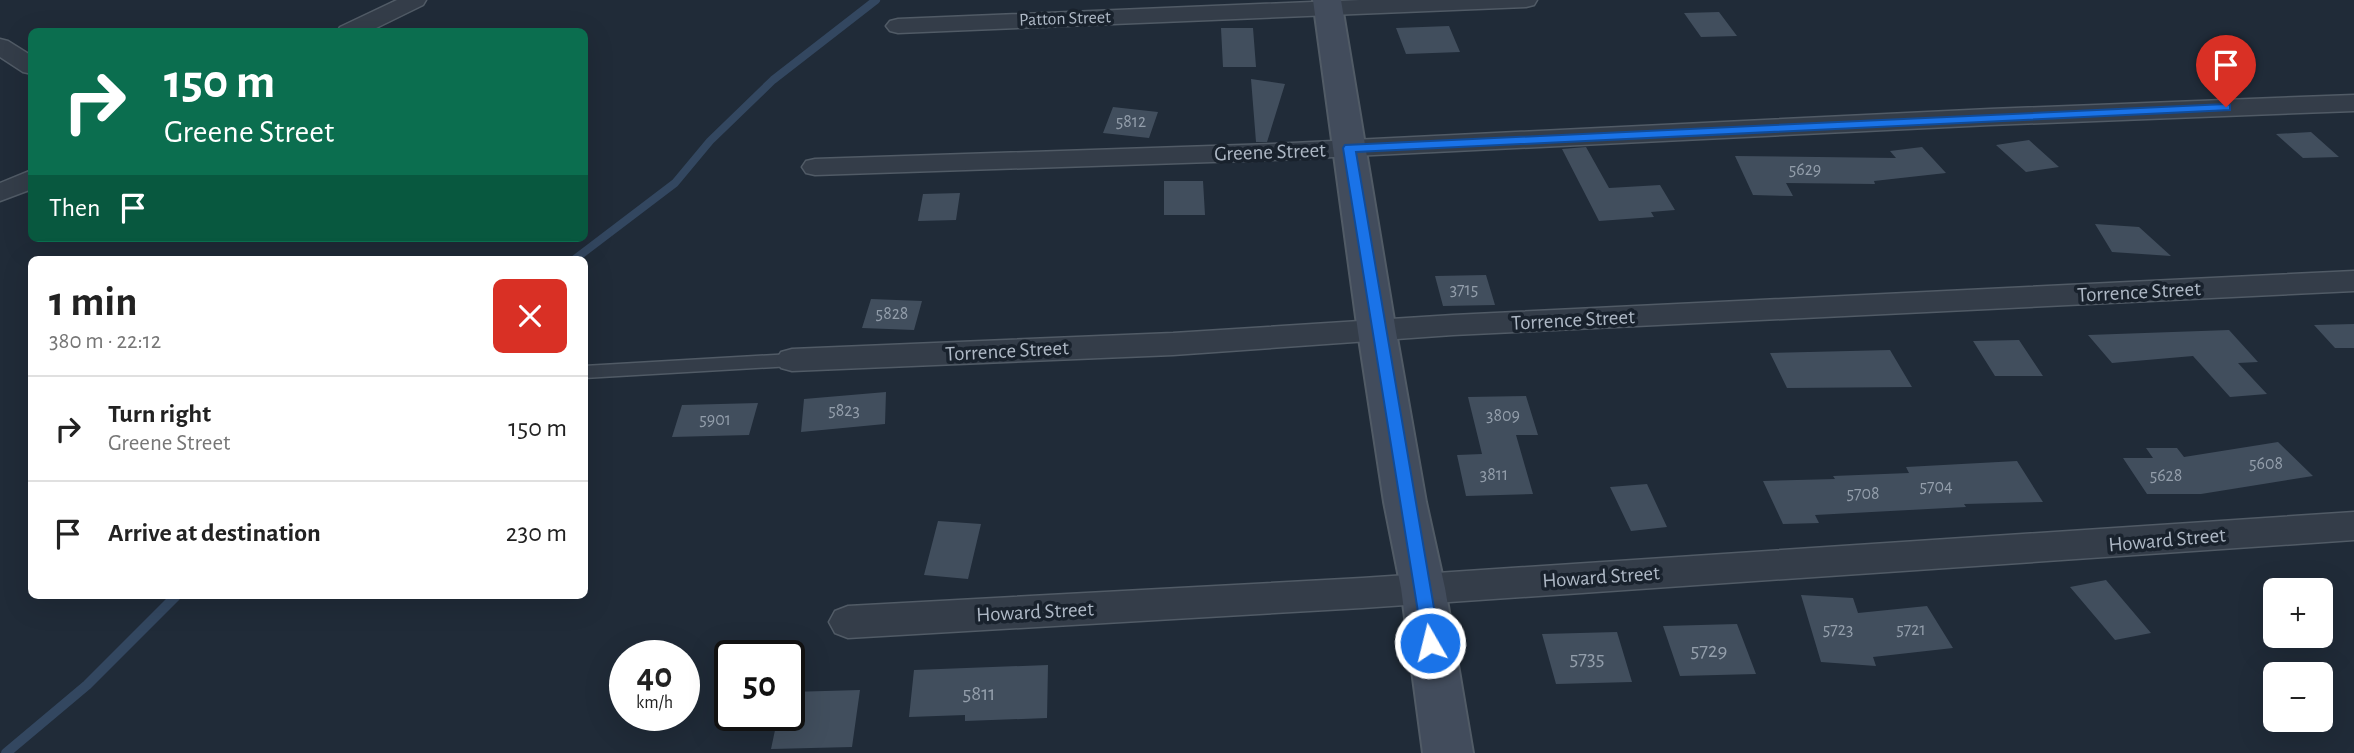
<!DOCTYPE html>
<html lang="en">
<head>
<meta charset="utf-8">
<style>
  body { margin:0; font-family:"Alegreya Sans",sans-serif; background:#f2f2f2; color:#222; height:100vh; display:flex; flex-direction:column; font-size:26px; white-space:nowrap }
  * { box-sizing:border-box; margin:0 }
  p { font-size:23px; color:#767676 }
  .icon { flex:none; width:38px; height:38px; fill:none; stroke:currentColor; stroke-width:2; stroke-linecap:round; stroke-linejoin:round }
  .map { position:relative; flex:1; overflow:hidden }
  .panel { position:absolute; left:28px; top:256px; width:560px; height:343px; display:flex; flex-direction:column; background:#fff; border-radius:10px; box-shadow:0 7px 28px #0002 }
  .panel>* { flex:none }
  .top-card { position:absolute; left:28px; top:28px; width:560px; height:214px; border-radius:10px; box-shadow:0 7px 28px #0002; background:#0b6e4f; color:#fff; overflow:hidden }
  .controls { position:absolute; left:2263px; top:578px; display:grid; gap:14px }
  .controls a { display:grid; place-items:center; width:70px; height:70px; border-radius:10px; background:#fff; box-shadow:0 7px 28px #0002; font-size:35px }
  .speed { position:absolute; left:609px; top:640px; display:flex; gap:14px; font-size:35px; font-weight:700; text-align:center }
  .speed>* { display:grid; place-content:center; width:91px; height:91px; border-radius:50%; background:#fff; box-shadow:0 7px 28px #0002; line-height:1 }
  .speed small { font-size:18px; font-weight:400 }
  .speed .limit { border:4px solid #111; border-radius:10px; background:#fff; color:#111 }
  .pin { position:absolute; display:grid; place-items:center; width:60px; height:60px; color:#fff; margin:-72px -30px; border-radius:50% 50% 50% 0; rotate:-45deg; box-shadow:0 0 7px #0007 }
  .pin .icon { rotate:45deg }
  .me { position:absolute; width:77px; margin:-38px; rotate:352deg; stroke-linejoin:round; filter:drop-shadow(0 0 5px #0008) }
  .turn { display:flex; align-items:center; gap:24px; height:147px; padding:0 21px; font-size:32px }
  .turn .icon { width:91px; height:91px; stroke-width:2.5 }
  .turn b { display:block; font-size:49px; line-height:60px }
  .then { display:flex; align-items:center; height:66px; padding:0 21px; background:#0003; gap:14px; font-size:26px }
  .round { display:grid; place-items:center; flex:none; width:74px; height:74px; border-radius:10px; background:#f2f2f2 }
  .overview { display:flex; align-items:center; justify-content:space-between; height:119px; padding:0 21px }
  h1 { font-size:42px; font-weight:700; line-height:52px }
  ul { padding:0; list-style:none }
  li { display:flex; align-items:center; gap:21px; height:105px; padding:0 21px; border-top:2px solid #e0e0e0 }
  li div { flex:1 }
  li b { display:block; font-size:26px }
  li em { font-style:normal }
  .map>svg:first-child { display:block }
  .lines { fill:none; stroke-linecap:round; stroke-linejoin:round }
  .stream-far1 { stroke:#334760; stroke-width:8 }
  .stream { stroke:#334760; stroke-width:10 }
  .building { fill:#414e5d }
  .lane-casing { stroke:#515b66; stroke-width:3 }
  .street-casing { stroke:#515b66; stroke-width:3 }
  .secondary-casing { stroke:#515b66; stroke-width:4 }
  .lane { fill:#343d49; fill-rule:evenodd }
  .street { fill:#343d49; fill-rule:evenodd }
  .secondary { fill:#424c5c; fill-rule:evenodd }
  .route { fill:#1a73e8; stroke:#114b97; stroke-width:2 }
  .labels { text-anchor:middle; dominant-baseline:central; stroke-width:7; stroke-linejoin:round; paint-order:stroke }
  .far-street-label { font-size:18px; fill:#aeb8c5; stroke:#19222d }
  .number-label { font-size:18px; fill:#939eab }
  .street-label { font-size:21px; fill:#aeb8c5; stroke:#19222d }
  .near-number-label { font-size:21px; fill:#939eab }
</style>
</head>
<body>
<div class="map">
<svg width="2354" height="753" viewBox="0 0 2354 753">
  <rect width="100%" height="100%" fill="#202b38"/>
  <g class="lines">
    <path class="stream-far1" d="M575,259L675,183L710,141L773,80L876,0"/>
    <path class="stream" d="M6,753L87,685L177,595"/>
  </g>
  <path class="building" d="M1719,12L1737,36L1701,37L1684,13Z
    M1449,26L1460,52L1406,54L1396,28Z
    M1221,28H1253L1256,67H1223Z
    M1251,79L1285,84L1267,142H1256Z
    M1113,107L1158,112L1149,138L1103,133Z
    M2311,132L2339,157L2303,158L2276,134Z
    M2029,140L2059,167L2026,172L1996,145Z
    M1586,147L1609,188L1660,185L1675,210L1651,212L1654,217L1599,221L1562,149Z
    M1922,147L1946,173L1874,181L1875,184L1786,183L1793,196L1753,195L1735,156L1896,158L1890,151Z
    M1164,181H1203L1205,215H1164Z
    M960,193L956,220L918,221L923,194Z
    M2095,224L2139,227L2171,256L2112,252Z
    M1486,275L1495,305L1443,306L1435,276Z
    M871,299L922,301L914,330L862,328Z
    M2354,324V348H2335L2314,325Z
    M2229,330L2258,362L2238,363L2267,394L2230,397L2193,356L2112,363L2088,335Z
    M2019,340L2043,376H1995L1973,341Z
    M1890,350L1912,387L1787,388L1770,353Z
    M886,392L885,424L801,432L804,399Z
    M1526,396L1538,435H1516L1533,494L1466,496L1457,455L1482,454L1468,397Z
    M758,403L749,435L672,437L682,405Z
    M2278,442L2313,476L2201,494H2147L2123,458H2153L2146,448H2177L2184,457Z
    M2017,461L2043,502L1964,504L1966,507L1815,515L1819,523L1783,524L1763,481L1835,479L1833,476L1909,473L1906,467Z
    M1647,484L1667,527L1631,531L1610,487Z
    M938,521L981,524L968,579L924,575Z
    M2106,580L2151,633L2115,640L2070,587Z
    M1801,595L1853,598L1858,613L1927,606L1953,648L1873,657L1876,666L1821,662Z
    M1737,624L1756,674L1680,676L1663,626Z
    M1617,632L1632,682L1556,684L1542,634Z
    M1048,665L1047,718L965,721V715L909,717L914,670Z
    M860,690L852,747L771,749L778,716H789V692Z"/>
  <g class="lines">
    <defs>
      <path id="lane" d="M792,354L800,360L792,366L584,378V366Z"/>
      <path id="street" d="M397,0H426L423,5L368,32H337L340,27Z
        M1360,0H1537L1534,5L1526,7L898,33L890,31L886,26L890,21L898,19Z
        M0,39L8,41L32,56V74L23,72L0,57Z
        M2354,95V111L1990,125L1272,160L815,175L806,173L802,167L806,161L815,159L1272,144L1990,109Z
        M32,170V189L0,201V183Z
        M2354,271V291L1453,335L1173,355L792,371L781,368L776,360L781,352L792,349L1173,333L1453,315Z
        M2354,512V540L1362,608L848,638L835,633L829,622L835,611L848,606L1362,578Z"/>
      <path id="secondary" d="M1313,0H1341L1396,332L1426,502L1445,588L1473,753H1423L1401,588L1384,502L1358,332Z"/>
    </defs>
    <use href="#lane" class="lane-casing"/>
    <use href="#street" class="street-casing"/>
    <use href="#secondary" class="secondary-casing"/>
    <use href="#lane" class="lane"/>
    <use href="#street" class="street"/>
    <use href="#secondary" class="secondary"/>
  </g>
  <path class="route" d="M2226,104L2230,105V110L1356,152L1440,643L1437,649L1430,651L1424,649L1343,148L1345,145Z"/>
  <g class="labels">
    <g class="far-street-label">
      <text transform="translate(1065 19) rotate(-2)">Patton Street</text>
    </g>
    <g class="number-label">
      <text x="1131" y="122">5812</text>
      <text x="1805" y="170">5629</text>
      <text x="1464" y="290">3715</text>
      <text x="892" y="314">5828</text>
      <text x="844" y="411">5823</text>
      <text x="1503" y="416">3809</text>
      <text x="715" y="420">5901</text>
      <text x="2266" y="464">5608</text>
      <text x="1494" y="475">3811</text>
      <text x="2166" y="476">5628</text>
      <text x="1936" y="487">5704</text>
      <text x="1863" y="494">5708</text>
      <text x="1838" y="630">5723</text>
      <text x="1911" y="630">5721</text>
    </g>
    <g class="street-label">
      <text transform="translate(1270 152) rotate(-2)">Greene Street</text>
      <text transform="translate(2139 292) rotate(-3)">Torrence Street</text>
      <text transform="translate(1573 320) rotate(-3)">Torrence Street</text>
      <text transform="translate(1007 351) rotate(-3)">Torrence Street</text>
      <text transform="translate(2167 540) rotate(-5)">Howard Street</text>
      <text transform="translate(1601 577) rotate(-4)">Howard Street</text>
      <text transform="translate(1035 612) rotate(-3)">Howard Street</text>
    </g>
    <g class="near-number-label">
      <text x="1709" y="650">5729</text>
      <text x="1587" y="658">5735</text>
      <text x="979" y="693">5811</text>
    </g>
  </g>
</svg>
<div class="controls">
<a>+</a>
<a>−</a>
</div>
<div class="speed"><div>40<small>km/h</small></div><div class="limit">50</div></div>
<div class="pin" style="left:2226px;top:107px;background:#d93025"><svg class="icon" aria-label="arrive" viewBox="0 0 24 24"><path d="M6 21V4h12l-3 4 3 4H6"/></svg></div>
<svg class="me" style="left:1430px;top:643px" viewBox="-20 -20 40 40"><circle r="17" fill="#1a73e8" stroke="#fff" stroke-width="3"/><path d="M0-11L8 9 0 5-8 9z" fill="#fff"/></svg>
<div class="top-card">
<div class="turn"><svg class="icon" aria-label="right" viewBox="0 0 24 24"><path d="M7 20v-9h11M14 6l5 5-5 5"/></svg><div><b>150 m</b>Greene Street</div></div>
<div class="then">Then<svg class="icon" aria-label="arrive" viewBox="0 0 24 24"><path d="M6 21V4h12l-3 4 3 4H6"/></svg></div>
</div>
<section class="panel">
<div class="overview"><div><h1>1 min</h1><p>380 m · 22:12</p></div><a class="round" style="background:#d93025;color:#fff"><svg class="icon" aria-label="close" viewBox="0 0 24 24"><path d="M6 6l12 12M18 6L6 18"/></svg></a></div>
<ul>
<li><svg class="icon" aria-label="right" viewBox="0 0 24 24"><path d="M7 20v-9h11M14 6l5 5-5 5"/></svg><div><b>Turn right</b><p>Greene Street</p></div><em>150 m</em></li>
<li><svg class="icon" aria-label="arrive" viewBox="0 0 24 24"><path d="M6 21V4h12l-3 4 3 4H6"/></svg><div><b>Arrive at destination</b></div><em>230 m</em></li>
</ul>
</section>
</div>
</body>
</html>
